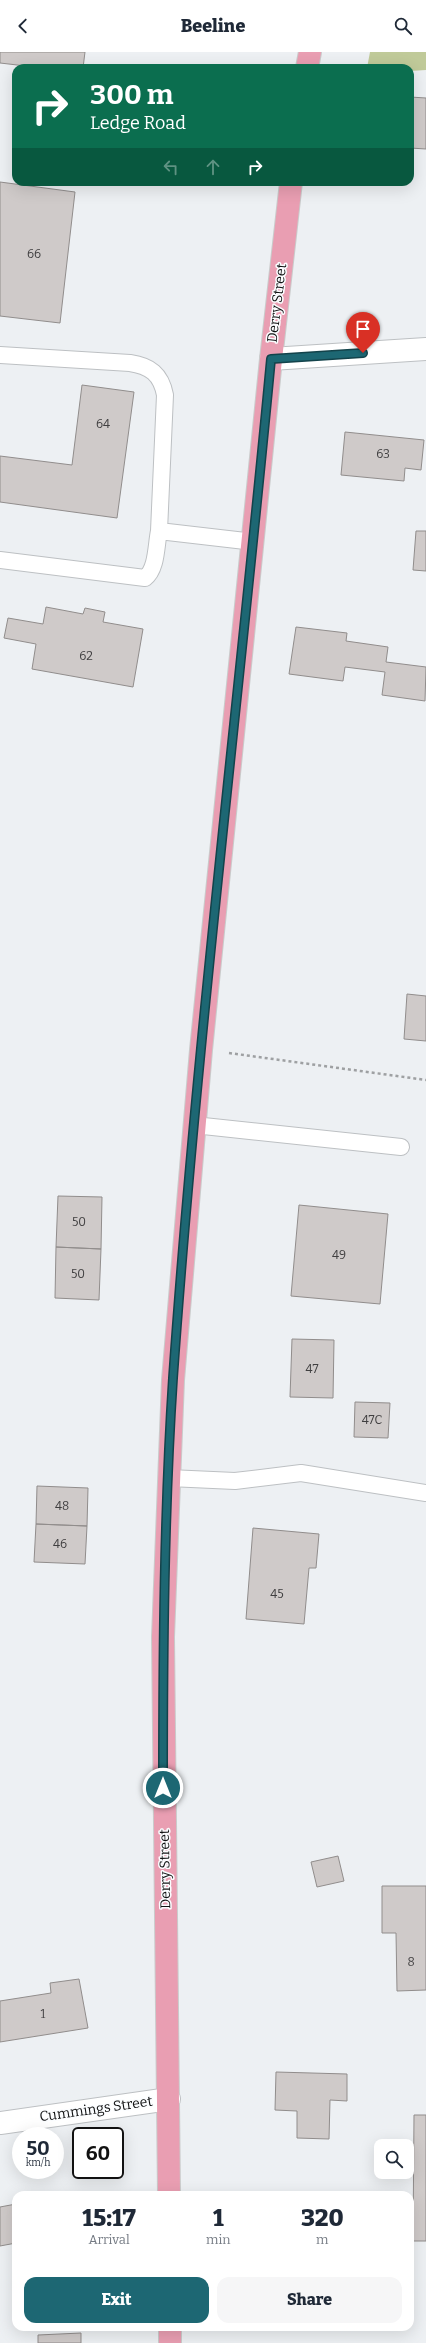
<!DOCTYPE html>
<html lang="en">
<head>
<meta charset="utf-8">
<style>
  body { margin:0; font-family:Bitter,serif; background:#f6f6f7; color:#1f2937; height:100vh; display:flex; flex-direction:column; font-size:15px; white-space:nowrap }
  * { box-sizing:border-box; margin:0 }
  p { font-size:13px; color:#747a83 }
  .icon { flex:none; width:22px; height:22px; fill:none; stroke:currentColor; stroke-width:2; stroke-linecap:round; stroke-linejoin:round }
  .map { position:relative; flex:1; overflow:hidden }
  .panel { position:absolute; left:12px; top:2139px; width:402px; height:140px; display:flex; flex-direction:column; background:#fff; border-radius:12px; box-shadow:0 4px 16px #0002 }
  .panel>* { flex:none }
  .hud { position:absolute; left:12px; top:12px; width:402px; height:122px; border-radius:12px; box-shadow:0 4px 16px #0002; background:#0b6e4f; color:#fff; overflow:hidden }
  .fabs { position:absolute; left:374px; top:2087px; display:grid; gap:8px }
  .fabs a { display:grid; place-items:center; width:40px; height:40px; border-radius:8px; background:#fff; box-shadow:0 4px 16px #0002; font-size:20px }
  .speed { position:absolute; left:12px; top:2075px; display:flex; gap:8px; font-size:20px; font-weight:700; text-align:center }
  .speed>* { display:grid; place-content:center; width:52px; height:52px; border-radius:50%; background:#fff; box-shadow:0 4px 16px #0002; line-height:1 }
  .speed small { font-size:10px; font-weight:400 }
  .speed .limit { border:2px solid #111; border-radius:6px; background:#fff; color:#111 }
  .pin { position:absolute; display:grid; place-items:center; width:34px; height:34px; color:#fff; margin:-41px -17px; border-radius:50% 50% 50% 0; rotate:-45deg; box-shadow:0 0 4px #0007 }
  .pin .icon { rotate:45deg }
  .me { position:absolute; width:44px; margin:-22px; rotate:0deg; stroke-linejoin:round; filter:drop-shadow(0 0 3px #0008) }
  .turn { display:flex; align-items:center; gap:14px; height:84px; padding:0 12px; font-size:18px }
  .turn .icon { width:52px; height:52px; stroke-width:2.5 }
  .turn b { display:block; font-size:28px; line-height:34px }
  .lanes { display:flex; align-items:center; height:38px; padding:0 12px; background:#0003; justify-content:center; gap:20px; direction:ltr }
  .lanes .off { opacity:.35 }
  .eta { display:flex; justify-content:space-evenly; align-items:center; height:68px; text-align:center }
  .eta b { font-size:24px; font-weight:800; line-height:28px }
  .action { display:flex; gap:8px; margin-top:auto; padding:8px 12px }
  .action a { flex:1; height:46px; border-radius:12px; background:#1d6773; color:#fff; font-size:16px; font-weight:800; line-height:46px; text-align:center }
  .action a+a { background:#f6f6f7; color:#1f2937 }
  header { display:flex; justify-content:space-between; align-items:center; height:52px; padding:0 12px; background:#fff; font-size:18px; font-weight:800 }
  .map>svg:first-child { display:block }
  .green { fill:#c0ca99 }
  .building { fill:#cfcac9; stroke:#918d8c }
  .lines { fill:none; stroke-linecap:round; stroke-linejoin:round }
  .service-casing { stroke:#bdc0c3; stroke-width:18 }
  .minor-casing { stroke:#bdc0c3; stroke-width:24 }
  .primary-casing { stroke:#cacbcb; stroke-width:24 }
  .path { stroke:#9ea0a2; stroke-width:2.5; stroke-dasharray:3 3; stroke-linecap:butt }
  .service { stroke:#fff; stroke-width:16 }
  .minor { stroke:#fff; stroke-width:22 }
  .primary { stroke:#e99eb2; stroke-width:22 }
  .route-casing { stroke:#13434b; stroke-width:10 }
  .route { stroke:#1d6773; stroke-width:7 }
  .labels { text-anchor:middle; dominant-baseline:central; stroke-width:3; stroke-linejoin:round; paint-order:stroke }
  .number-label { font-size:12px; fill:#403f40 }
  .street-label { font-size:14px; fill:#101112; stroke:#fbfdff }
</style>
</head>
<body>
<header><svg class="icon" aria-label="back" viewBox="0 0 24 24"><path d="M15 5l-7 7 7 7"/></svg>Beeline<svg class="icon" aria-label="search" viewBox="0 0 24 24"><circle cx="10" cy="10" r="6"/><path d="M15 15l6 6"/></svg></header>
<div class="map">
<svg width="426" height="2291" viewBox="0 0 426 2291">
  <rect width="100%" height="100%" fill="#edf0f3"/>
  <path class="green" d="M370,0H426V18L410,19V16H367Z"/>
  <path class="building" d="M0,0H85L83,16H43L0,11Z
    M410,45L426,46V97L410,96Z
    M0,130L75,140L60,271L0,264Z
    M82,333L134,340L117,466L0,450V404L72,413Z
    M345,380L424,388L421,418L405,416L404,429L341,423Z
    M416,479H426V519L413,518Z
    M46,555L83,562L85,556L105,560L103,570L143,577L133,635L32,617L36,592L4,586L8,566L43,572Z
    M296,575L347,581L346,589L388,595L386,610L426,615L425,649L382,643L385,620L345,615L343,629L289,622Z
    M407,942L426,944V989L404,987Z
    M58,1144L102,1145L101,1197L56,1195Z
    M299,1153L388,1162L380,1252L291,1244Z
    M56,1195L101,1197L99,1248L55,1246Z
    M292,1287L334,1288L333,1346L290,1345Z
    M355,1350L390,1351L388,1386L354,1385Z
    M37,1434L88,1436L87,1474L36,1472Z
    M36,1472L87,1474L85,1512L34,1510Z
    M253,1476L319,1482L316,1516H309L304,1572L246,1567Z
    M338,1804L344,1829L317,1835L311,1810Z
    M382,1834H426V1938L397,1939L396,1881H382Z
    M79,1927L88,1976L0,1990V1949L51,1941L50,1931Z
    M276,2020L347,2022V2049L330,2048L329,2087L297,2086V2059L275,2058Z
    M414,2063H426V2189H413Z
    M16,2152V2191L0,2194V2155Z
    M81,2281V2291H38V2283Z"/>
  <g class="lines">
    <defs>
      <path id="service" d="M0,303L130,311C150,314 161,322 165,343L159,479
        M0,508L145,526C157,517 156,493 159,479L254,490
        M194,1073L401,1095
        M169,1426L235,1429L301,1421L426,1441"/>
      <path id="minor" d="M271,307L426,297
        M0,2071L169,2047"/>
      <path id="primary" d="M307,16L310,0
        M169,2143L163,1585L173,1328L201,998L271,307L291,130
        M170,2275V2291"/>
    </defs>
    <use href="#service" class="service-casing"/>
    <use href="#minor" class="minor-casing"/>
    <use href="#primary" class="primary-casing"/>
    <path class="path" d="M229,1001L426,1028"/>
    <use href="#service" class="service"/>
    <use href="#minor" class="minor"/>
    <use href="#primary" class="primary"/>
  </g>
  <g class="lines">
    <defs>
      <path id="route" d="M163,1736C163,1600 164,1462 173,1326C197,986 239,647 271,307L363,301"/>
    </defs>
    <use href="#route" class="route-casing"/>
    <use href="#route" class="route"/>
  </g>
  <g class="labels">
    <g class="number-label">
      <text x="34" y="202">66</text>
      <text x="103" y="372">64</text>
      <text x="383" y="402">63</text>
      <text x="86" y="604">62</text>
      <text x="79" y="1170">50</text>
      <text x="339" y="1203">49</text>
      <text x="78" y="1222">50</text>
      <text x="312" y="1317">47</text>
      <text x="372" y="1368">47C</text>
      <text x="62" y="1454">48</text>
      <text x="60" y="1492">46</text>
      <text x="277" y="1542">45</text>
      <text x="411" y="1910">8</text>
      <text x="43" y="1962">1</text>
    </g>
    <g class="street-label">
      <text transform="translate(277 251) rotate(-83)">Derry Street</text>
      <text transform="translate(165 1817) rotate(-91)">Derry Street</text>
      <text transform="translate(96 2057) rotate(-8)">Cummings Street</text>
    </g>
  </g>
</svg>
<div class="fabs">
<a><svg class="icon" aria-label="search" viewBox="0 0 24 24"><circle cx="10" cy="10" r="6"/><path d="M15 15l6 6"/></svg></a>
</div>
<div class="speed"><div>50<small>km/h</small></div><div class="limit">60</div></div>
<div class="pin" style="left:363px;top:301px;background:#d93025"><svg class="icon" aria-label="arrive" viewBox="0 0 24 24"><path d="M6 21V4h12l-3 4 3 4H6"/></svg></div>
<svg class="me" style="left:163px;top:1736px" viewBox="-20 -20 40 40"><circle r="17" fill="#1d6773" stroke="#fff" stroke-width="3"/><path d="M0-11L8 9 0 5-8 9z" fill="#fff"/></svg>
<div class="hud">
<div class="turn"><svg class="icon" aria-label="right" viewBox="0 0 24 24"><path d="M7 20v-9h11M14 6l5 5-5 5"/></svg><div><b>300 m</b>Ledge Road</div></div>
<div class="lanes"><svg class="icon off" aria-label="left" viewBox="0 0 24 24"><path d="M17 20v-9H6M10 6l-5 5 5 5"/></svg><svg class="icon off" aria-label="ahead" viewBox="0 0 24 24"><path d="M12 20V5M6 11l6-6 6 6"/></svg><svg class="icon" aria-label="right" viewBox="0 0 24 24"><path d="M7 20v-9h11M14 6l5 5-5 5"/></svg></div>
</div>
<section class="panel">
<div class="eta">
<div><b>15:17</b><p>Arrival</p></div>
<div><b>1</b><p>min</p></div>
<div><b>320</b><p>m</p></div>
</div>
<div class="action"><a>Exit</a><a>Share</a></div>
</section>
</div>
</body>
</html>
